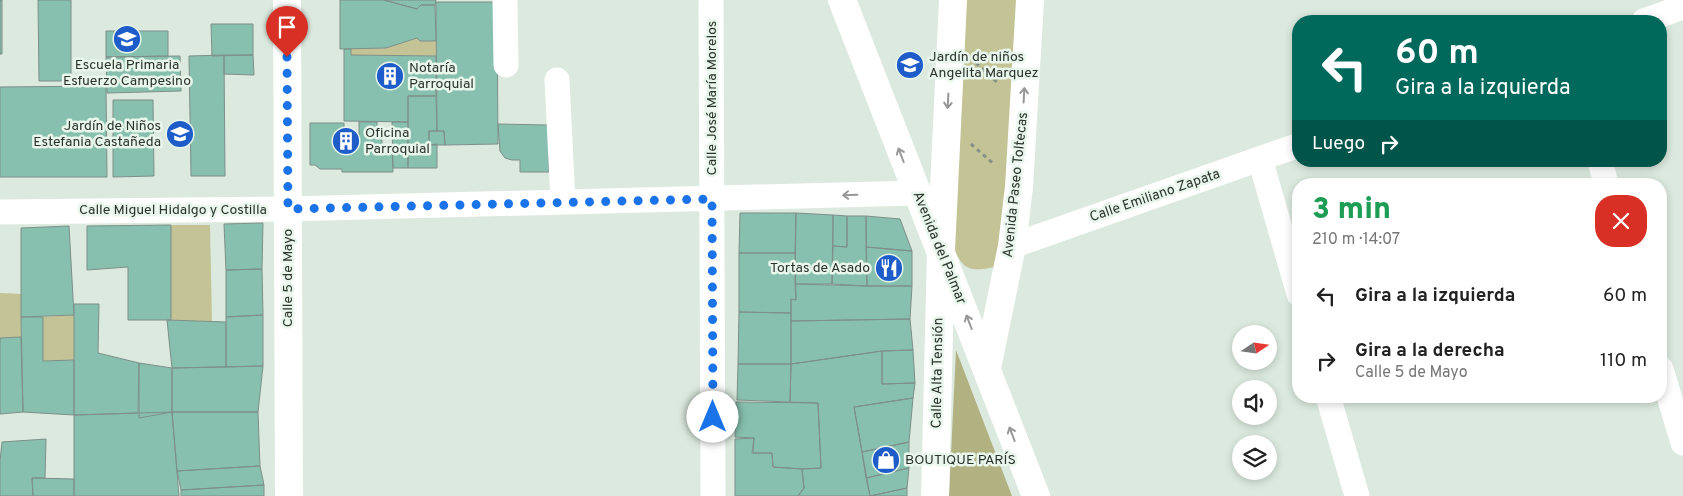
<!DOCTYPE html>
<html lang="es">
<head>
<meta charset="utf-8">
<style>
  body { margin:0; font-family:Overpass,sans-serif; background:#f2f2f2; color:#222; height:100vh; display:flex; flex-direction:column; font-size:19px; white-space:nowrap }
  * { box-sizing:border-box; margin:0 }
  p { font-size:16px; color:#767676 }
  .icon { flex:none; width:28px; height:28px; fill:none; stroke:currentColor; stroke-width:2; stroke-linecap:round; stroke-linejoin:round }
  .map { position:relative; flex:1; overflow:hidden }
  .side { position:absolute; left:1292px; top:178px; width:375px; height:225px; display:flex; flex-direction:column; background:#fff; border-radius:20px; box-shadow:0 2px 8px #0003 }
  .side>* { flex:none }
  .hud { position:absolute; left:1292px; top:15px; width:375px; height:152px; border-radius:20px; box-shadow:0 2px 8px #0003; background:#00695c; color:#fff; overflow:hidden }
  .needle { width:32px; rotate:77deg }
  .fabs { position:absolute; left:1232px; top:325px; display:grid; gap:10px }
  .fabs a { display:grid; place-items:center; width:45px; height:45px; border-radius:50%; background:#fff; box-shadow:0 2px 8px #0003; font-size:25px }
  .pin { position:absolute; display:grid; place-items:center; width:42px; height:42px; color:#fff; margin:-51px -21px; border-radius:50% 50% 50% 0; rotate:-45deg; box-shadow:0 0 5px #0007 }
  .pin .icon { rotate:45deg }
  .me { position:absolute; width:55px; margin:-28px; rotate:0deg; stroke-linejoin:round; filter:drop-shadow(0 0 4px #0008) }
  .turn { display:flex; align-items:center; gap:18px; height:105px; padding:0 20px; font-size:22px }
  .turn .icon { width:65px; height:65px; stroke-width:2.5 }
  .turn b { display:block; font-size:35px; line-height:42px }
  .then { display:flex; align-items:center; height:48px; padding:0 20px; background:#0003; gap:10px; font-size:19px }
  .round { display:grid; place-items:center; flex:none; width:52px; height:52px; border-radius:20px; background:#f2f2f2 }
  .summary { display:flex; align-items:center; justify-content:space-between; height:85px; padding:0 20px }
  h1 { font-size:30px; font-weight:800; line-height:38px; color:#1e9e55 }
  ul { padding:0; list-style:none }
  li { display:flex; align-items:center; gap:15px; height:65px; padding:0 20px }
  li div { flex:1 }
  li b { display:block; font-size:19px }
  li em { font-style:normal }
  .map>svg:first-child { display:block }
  .green { fill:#c3c396 }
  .forest { fill:#b2b182 }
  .building { fill:#87c0ae; stroke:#7e8f89 }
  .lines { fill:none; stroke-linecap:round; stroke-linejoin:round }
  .path { stroke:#869188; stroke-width:3; stroke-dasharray:4 4; stroke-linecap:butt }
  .street { stroke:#fff; stroke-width:25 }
  .secondary { stroke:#fff; stroke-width:28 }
  .primary { stroke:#fff; stroke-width:28 }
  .oneway { stroke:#969896 }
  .route { stroke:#1a73e8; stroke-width:9; stroke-dasharray:0 16.2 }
  .labels { text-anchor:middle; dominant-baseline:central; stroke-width:5; stroke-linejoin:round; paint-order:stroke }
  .poi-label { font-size:14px; fill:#2c322d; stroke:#e8f6eb; text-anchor:start }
  .street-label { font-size:14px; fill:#2c322d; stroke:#e8f6eb }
</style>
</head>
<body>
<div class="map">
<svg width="1683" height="496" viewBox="0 0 1683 496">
  <rect width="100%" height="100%" fill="#dbe9de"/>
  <path class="green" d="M963,0H1021L1009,207L994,267C966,273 962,268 951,242Z
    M417,38L420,41H436V56L351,55V49L386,48Z
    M171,225H210L212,322L171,320Z
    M0,293L21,294V337L0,338Z
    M74,315V360L43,361V317Z"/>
  <path class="forest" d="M956,350L1012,496H949Z"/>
  <path class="building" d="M0,0H2V54H0Z
    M38,0H71V81H39Z
    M340,0H384L417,9L421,5H435L436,41H420L417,38L386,48L340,49Z
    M384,0H436L435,5H421L417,9Z
    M436,2H497L498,144L445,145L444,131H437Z
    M211,24H253V55L212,56Z
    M106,31H168V56L106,57Z
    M344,49H351V55L436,56V96H408V122L344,121Z
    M224,55L225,176H191L189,56Z
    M224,55H253L254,75L224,74Z
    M180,56L181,91L107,93L106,57Z
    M106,86L107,177H0V87Z
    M408,96H436L437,131H429V145L437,144V168H408Z
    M113,100H153L154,176L113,177Z
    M359,122H377V132L382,131V147H392L393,172H342V169H320L315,165H310V123H344V135H359Z
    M392,122H408V168H393Z
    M498,124L548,125L549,172H520V160H512L505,158L500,151Z
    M429,131H444L445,145H429Z
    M740,213H796L795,253H739Z
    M796,213L833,215L832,284H795Z
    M833,215L847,216V247L833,246Z
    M847,216H866L867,286L832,284L833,246L847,247Z
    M866,216L900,219L912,251L866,247Z
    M263,223L262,269L226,270L224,224Z
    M171,225V320H128V267L87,270V226Z
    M69,226L74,315L21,317V228Z
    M866,247L912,251V286H867Z
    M739,253H795L796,300L791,299V313L739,312Z
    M262,269L263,315L226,317V270Z
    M795,284L867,286H912L910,319L791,321V299L796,300Z
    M74,304H99L98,353L139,363L138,413L74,415Z
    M739,312L791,313V364H738Z
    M263,315V366L226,367V317Z
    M21,317H43V361L74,360V415L23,412Z
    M910,319L913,350L882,351L791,364V321Z
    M167,320L226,322V367L172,368Z
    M21,337L23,412L0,414V338Z
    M913,350L915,383L882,384V351Z
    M882,351V384L915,383L913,398L854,407L870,496H798L804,488L802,469L821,468L818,403L790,402L791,364Z
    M139,363L172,368V412L139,418Z
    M738,364H791L790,402L737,400Z
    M263,366L258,412H172V368Z
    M913,398L909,442L862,452L854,407Z
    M736,402L818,403L821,468L802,469L773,467L772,453H753L754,438L735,437Z
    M172,412H258L260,466L177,471Z
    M172,412L179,496H74V415Z
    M754,438L752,453H772L773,467L802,469L804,488L798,496H735V439Z
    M46,439L45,478H32L33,496H0V461L2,442Z
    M909,442V468L866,478L862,452Z
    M260,466L264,485L181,490L177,471Z
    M909,468L907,488L870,496L866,478Z
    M32,478L74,479V496H33Z
    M264,485V496H181V490Z
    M907,488V496H870Z"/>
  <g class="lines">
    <path class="path" d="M976,63L999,84
      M971,144L995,165"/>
    <path class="street" d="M505,0L506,65
      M711,0L713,496
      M1644,21L1683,7
      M557,80L563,202
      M1260,159L1299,294
      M1600,161L1606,184
      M0,212L288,209L916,193
      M1012,246L1299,145
      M1661,369L1683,443
      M1328,396L1357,496"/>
    <path class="secondary" d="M287,0L289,496
      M987,368L1012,246L1019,187L1030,0
      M935,496L941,250L953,0"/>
    <path class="primary" d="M842,0L1036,496"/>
  </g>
  <defs><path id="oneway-shaft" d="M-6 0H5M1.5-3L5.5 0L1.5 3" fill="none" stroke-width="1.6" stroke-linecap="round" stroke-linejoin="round" transform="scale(1.25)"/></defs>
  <g class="oneway">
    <use href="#oneway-shaft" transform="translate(1024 95) rotate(-87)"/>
    <use href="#oneway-shaft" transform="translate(948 101) rotate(93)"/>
    <use href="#oneway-shaft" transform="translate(901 155) rotate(-111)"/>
    <use href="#oneway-shaft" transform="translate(850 195) rotate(178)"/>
    <use href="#oneway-shaft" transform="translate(969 322) rotate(-111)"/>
    <use href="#oneway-shaft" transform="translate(1012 434) rotate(-111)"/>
  </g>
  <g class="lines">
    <path class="route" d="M287,57L288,209L712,199L713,417"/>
  </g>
  <defs>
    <symbol id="school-disc" viewBox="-11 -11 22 22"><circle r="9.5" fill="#1e5dc9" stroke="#e8f6eb"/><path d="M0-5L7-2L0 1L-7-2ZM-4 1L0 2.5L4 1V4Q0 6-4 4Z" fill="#fff"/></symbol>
    <symbol id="building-disc" viewBox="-11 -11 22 22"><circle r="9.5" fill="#1e5dc9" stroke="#e8f6eb"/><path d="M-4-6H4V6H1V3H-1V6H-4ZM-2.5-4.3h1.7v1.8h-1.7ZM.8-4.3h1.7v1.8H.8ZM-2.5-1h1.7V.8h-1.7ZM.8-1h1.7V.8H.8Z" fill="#fff"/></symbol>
    <symbol id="restaurant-disc" viewBox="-11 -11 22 22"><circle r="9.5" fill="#1e5dc9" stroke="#e8f6eb"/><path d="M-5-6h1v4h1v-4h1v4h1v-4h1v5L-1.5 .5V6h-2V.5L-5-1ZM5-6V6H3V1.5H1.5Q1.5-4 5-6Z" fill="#fff"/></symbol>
    <symbol id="shop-disc" viewBox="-11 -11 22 22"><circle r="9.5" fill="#1e5dc9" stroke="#e8f6eb"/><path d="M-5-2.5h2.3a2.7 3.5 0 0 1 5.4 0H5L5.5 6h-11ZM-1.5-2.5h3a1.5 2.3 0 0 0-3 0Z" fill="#fff"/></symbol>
  </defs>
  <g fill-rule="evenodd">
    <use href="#school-disc" x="111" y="23" width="32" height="32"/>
    <use href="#school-disc" x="894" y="49" width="32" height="32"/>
    <use href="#building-disc" x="374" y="60" width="32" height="32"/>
    <use href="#school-disc" x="164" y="118" width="32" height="32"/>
    <use href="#building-disc" x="330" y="125" width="32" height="32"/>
    <use href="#restaurant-disc" x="873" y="252" width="32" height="32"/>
    <use href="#shop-disc" x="870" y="444" width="32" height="32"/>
  </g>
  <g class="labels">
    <g class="poi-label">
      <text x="929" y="57">Jardín de niños<tspan x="929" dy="16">Angelita Marquez</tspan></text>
      <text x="127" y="65" text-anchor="middle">Escuela Primaria<tspan x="127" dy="16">Esfuerzo Campesino</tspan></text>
      <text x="409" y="68">Notaría<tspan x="409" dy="16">Parroquial</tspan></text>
      <text x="161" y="126" text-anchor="end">Jardín de Niños<tspan x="161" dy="16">Estefania Castañeda</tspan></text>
      <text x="365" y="133">Oficina<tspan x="365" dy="16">Parroquial</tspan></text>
      <text x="870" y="268" text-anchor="end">Tortas de Asado</text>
      <text x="905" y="460">BOUTIQUE PARÍS</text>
    </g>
    <g class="street-label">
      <text transform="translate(712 98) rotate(-90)">Calle José María Morelos</text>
      <text transform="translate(1016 185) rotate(-84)">Avenida Paseo Toltecas</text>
      <text transform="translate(1155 196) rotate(-19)">Calle Emiliano Zapata</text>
      <text x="173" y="210">Calle Miguel Hidalgo y Costilla</text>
      <text transform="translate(939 248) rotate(68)">Avenida del Palmar</text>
      <text transform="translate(288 278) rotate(-90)">Calle 5 de Mayo</text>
      <text transform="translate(938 373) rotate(-89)">Calle Alta Tensión</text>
    </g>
  </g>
</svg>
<div class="fabs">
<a><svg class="needle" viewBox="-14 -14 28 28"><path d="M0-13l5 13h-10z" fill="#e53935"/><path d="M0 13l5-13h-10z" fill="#767676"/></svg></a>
<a><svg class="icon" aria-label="sound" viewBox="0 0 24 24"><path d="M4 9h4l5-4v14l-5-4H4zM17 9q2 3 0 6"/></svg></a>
<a><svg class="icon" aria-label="layers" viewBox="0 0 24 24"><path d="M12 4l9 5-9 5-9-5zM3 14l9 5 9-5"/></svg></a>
</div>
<div class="pin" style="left:287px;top:57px;background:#d93025"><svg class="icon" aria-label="arrive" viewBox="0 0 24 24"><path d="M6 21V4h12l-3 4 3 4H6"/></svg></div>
<svg class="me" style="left:713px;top:417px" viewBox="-20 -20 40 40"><circle r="19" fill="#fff"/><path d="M0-13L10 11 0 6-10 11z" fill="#1a73e8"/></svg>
<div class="hud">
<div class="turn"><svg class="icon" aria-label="left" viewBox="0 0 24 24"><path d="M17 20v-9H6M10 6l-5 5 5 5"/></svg><div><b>60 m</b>Gira a la izquierda</div></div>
<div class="then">Luego<svg class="icon" aria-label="right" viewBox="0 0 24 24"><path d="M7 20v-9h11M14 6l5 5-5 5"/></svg></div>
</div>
<section class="side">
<div class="summary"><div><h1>3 min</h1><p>210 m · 14:07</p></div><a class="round" style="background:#d93025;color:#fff"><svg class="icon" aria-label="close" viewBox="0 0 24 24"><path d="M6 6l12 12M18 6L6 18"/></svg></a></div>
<ul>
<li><svg class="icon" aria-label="left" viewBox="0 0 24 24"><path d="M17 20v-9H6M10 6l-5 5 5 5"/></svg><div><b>Gira a la izquierda</b></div><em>60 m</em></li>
<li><svg class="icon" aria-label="right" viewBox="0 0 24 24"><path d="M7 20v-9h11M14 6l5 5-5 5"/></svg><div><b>Gira a la derecha</b><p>Calle 5 de Mayo</p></div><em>110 m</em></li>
</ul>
</section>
</div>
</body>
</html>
